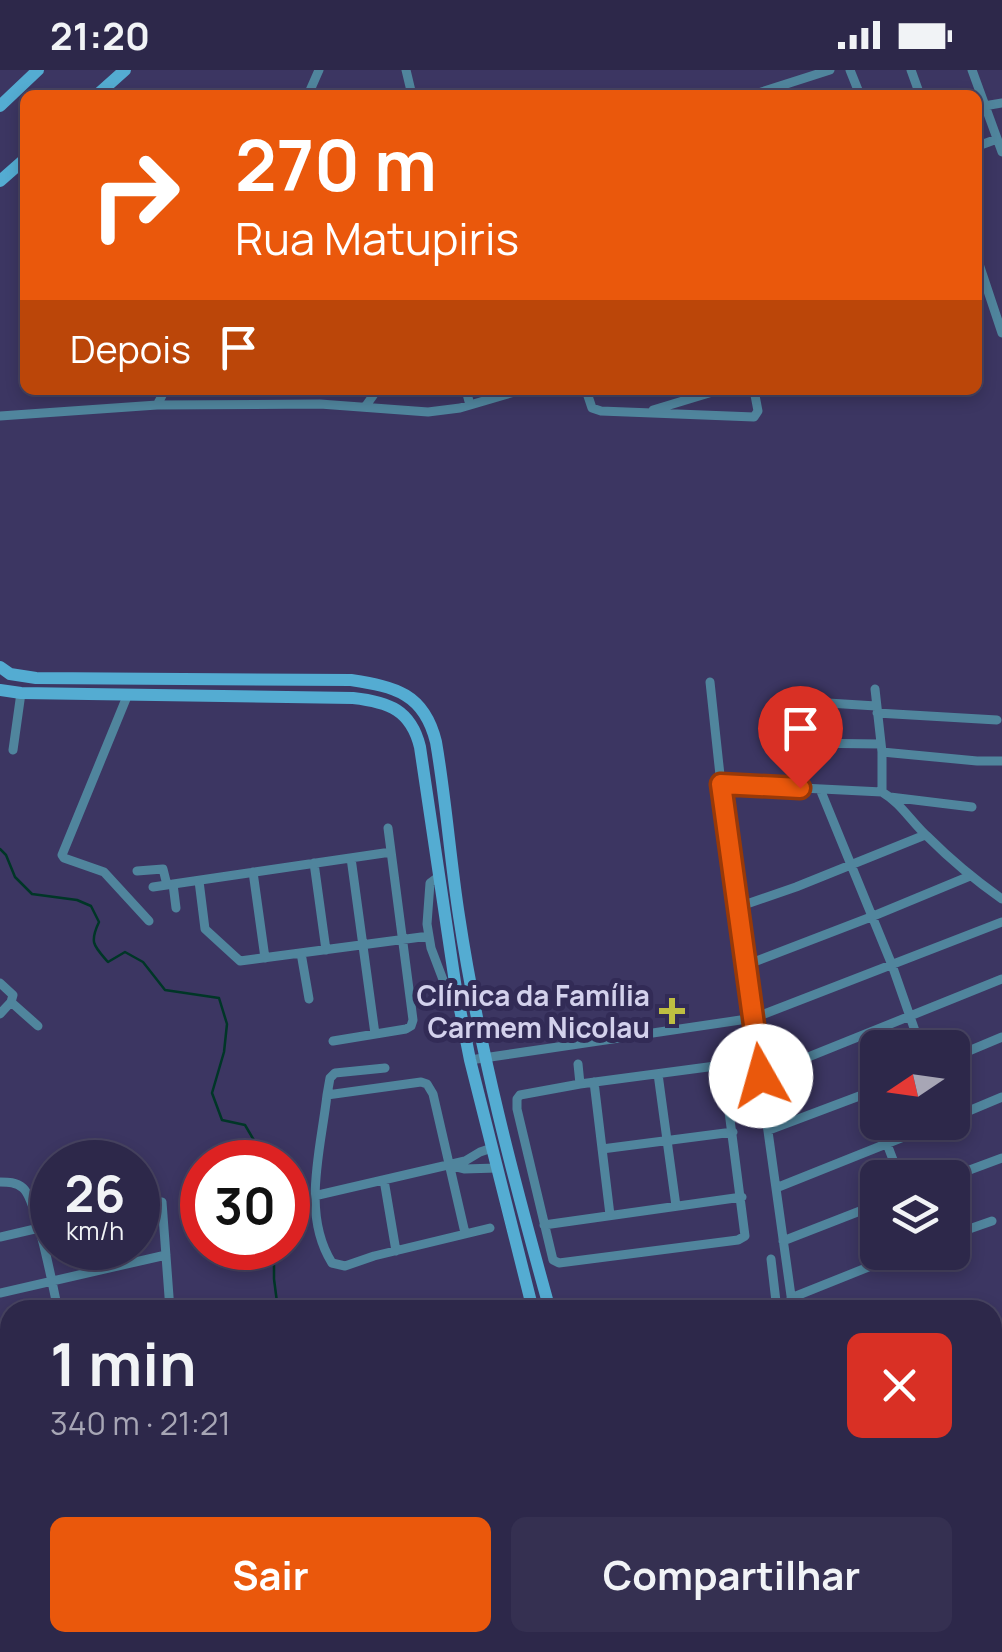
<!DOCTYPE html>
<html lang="pt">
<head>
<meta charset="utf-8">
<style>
  body { margin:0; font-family:Manrope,sans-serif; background:#353051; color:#f1f3f6; height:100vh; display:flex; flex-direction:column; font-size:38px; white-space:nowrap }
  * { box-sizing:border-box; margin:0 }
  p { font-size:32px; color:#a7a6b5 }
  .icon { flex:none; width:55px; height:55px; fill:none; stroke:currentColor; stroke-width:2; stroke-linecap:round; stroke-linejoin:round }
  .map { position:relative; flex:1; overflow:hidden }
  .details { position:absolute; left:0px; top:1230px; width:1002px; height:352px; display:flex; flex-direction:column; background:#2d284a; border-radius:30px 30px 0 0; box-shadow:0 5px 15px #0003,0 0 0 2px #484462 }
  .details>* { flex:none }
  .top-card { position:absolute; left:20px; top:20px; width:962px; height:305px; border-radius:15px; box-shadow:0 5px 15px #0003,0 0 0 2px #484462; background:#ea580c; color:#fff; overflow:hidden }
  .needle { width:65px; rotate:257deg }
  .controls { position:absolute; left:860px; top:960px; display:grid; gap:20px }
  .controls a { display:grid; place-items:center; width:110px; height:110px; border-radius:15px; background:#2d284a; box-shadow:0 5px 15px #0003,0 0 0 2px #484462; font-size:50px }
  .speed { position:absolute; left:30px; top:1070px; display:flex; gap:20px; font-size:50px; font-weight:700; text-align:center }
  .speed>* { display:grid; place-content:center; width:130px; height:130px; border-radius:50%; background:#2d284a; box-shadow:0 5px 15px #0003,0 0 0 2px #484462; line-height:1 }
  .speed small { font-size:25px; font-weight:400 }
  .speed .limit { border:15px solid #d22; background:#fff; color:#111 }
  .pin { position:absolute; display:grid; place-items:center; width:85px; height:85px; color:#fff; margin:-102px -42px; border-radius:50% 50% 50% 0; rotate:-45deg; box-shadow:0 0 10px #0007 }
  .pin .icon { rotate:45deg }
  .me { position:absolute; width:110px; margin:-55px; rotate:353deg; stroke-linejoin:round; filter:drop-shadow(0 0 8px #0008) }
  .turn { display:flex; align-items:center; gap:35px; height:210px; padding:0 50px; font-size:45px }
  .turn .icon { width:130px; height:130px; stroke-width:2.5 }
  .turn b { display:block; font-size:70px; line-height:85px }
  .then { display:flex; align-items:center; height:95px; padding:0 50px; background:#0003; gap:20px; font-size:38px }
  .round { display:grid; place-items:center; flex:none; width:105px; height:105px; border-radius:15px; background:#353051 }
  .overview { display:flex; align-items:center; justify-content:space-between; height:170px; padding:0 50px }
  h1 { font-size:60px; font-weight:700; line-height:75px }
  .action { display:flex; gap:20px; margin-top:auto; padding:20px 50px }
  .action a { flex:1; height:115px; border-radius:15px; background:#ea580c; color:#fff; font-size:40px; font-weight:700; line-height:115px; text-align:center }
  .action a+a { background:#353051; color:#f1f3f6 }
  .status { display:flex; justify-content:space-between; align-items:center; height:70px; padding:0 50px; background:#2d284a; direction:ltr }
  .status svg { height:28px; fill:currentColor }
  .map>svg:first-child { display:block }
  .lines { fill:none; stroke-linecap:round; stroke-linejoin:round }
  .stream { stroke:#003627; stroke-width:2.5 }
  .street { stroke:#50859d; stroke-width:9 }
  .secondary { stroke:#54acd2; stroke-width:12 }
  .route-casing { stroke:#983908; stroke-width:25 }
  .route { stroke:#ea580c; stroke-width:18 }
  .poi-dot { fill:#bfbe41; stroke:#322b56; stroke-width:4 }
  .labels { text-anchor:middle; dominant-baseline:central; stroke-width:10; stroke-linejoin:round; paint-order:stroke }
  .poi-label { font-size:28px; font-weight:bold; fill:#d3d1ec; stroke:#322b56; text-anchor:end }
</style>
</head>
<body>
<div class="status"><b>21:20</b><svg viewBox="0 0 49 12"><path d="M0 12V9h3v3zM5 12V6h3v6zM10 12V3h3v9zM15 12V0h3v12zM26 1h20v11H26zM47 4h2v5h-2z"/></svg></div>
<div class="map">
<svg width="1002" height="1582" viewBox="0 0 1002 1582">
  <rect width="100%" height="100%" fill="#3c3662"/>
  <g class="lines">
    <path class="stream" d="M0,779L6,785L15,807L32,824L77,830L91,836L99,852C89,873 94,876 108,892L125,882L143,892L165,920L219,928L227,954L224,982L212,1023L222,1050L245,1055L265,1089L262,1092
      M274,1178V1209L278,1240
      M992,1522L1002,1519
      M412,1572L415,1576L434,1582
      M596,1579L608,1582
      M489,1582L537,1572
      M767,1582L779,1572"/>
    <path class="street" d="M406,0L412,25
      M850,0L860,25
      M911,0L920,25
      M972,0L1002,82
      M308,25L319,0
      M752,25L830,0
      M984,36L1002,33
      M978,76L997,69
      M978,191L1002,263
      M466,320L470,335
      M586,320L592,338L601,341L754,347L758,341L754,320
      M157,335L165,320
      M365,337L377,320
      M653,340L719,320
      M0,346L157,335L320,334L428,342L460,338L521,320
      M710,612L726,761L793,1240
      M875,619L882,682V722
      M128,624L62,785L64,788L104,802L149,851
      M796,631L876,636
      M877,643L997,650
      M799,673L881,674
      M13,680L21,623
      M882,682L977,691H1002
      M721,714L882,722C901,733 912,753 928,767C951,790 975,810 1002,829
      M820,719L892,895L921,978
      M890,727L972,737
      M351,788L375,964
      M314,793L326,880
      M137,801L163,799L167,815
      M253,802L265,888
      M438,807L430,813L427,854L431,878L445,915L456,919
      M199,811L205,859L240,891L429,866
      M173,814L176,838
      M153,817L391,782
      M738,837L796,817L925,765
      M301,883L309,929
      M746,895L871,847L970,806
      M0,913L13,925L11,932L0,944
      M11,932L38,956
      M333,971L406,959L411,956L413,950L388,758
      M952,988L1002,967
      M470,990L754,948L1002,852
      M578,994L580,1014
      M723,995L745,1166L738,1170L559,1193L553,1190L517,1039V1029L520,1025L580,1014Z
      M658,1004L676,1136
      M761,1006L1002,909
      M594,1012L610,1145
      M327,1025L330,1008L335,1003L385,998
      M952,1048L1002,1027
      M769,1060L878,1019
      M887,1074L900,1108
      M602,1079L733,1062
      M452,1096L464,1099L497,1098
      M948,1108L1002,1088
      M384,1110L396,1181
      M0,1112C8,1112 16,1112 23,1118C37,1130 53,1218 58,1240
      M776,1118L941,1052
      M314,1126L465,1091L480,1082L492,1078
      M138,1137L162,1132L170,1240
      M544,1155L742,1127
      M465,1163L433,1024L427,1014L421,1012L327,1025C321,1079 301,1144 332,1193L345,1196L374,1186L490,1158
      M952,1165L992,1151
      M0,1167L52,1155
      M783,1171L878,1134
      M771,1189L777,1240
      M0,1223L166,1185
      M791,1228L906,1182
      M0,1279L10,1276
      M0,1333L10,1331
      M0,1389L10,1387
      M0,1444L10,1442
      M0,1503L10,1500
      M0,1556L10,1554
      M87,1572L89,1582
      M255,1572L257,1582
      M294,1572L295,1582
      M839,1572L840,1582
      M132,1582L174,1572"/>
    <path class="secondary" d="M97,25L125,0
      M0,36L38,0
      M0,111L25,89
      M0,597L10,604L36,608L351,610C395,617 424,623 436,672C446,730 450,788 459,846C479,979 514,1111 550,1240
      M0,620L21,623L353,628C389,632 411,640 420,677L456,919L470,990L533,1240
      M570,1572L571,1582
      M581,1572V1582"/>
  </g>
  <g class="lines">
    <defs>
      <path id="route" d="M761,1006L721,714L800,718"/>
    </defs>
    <use href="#route" class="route-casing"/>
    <use href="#route" class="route"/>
  </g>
  <path class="poi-dot" d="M667 926h10v10h10v10h-10v10h-10v-10h-10v-10h10z"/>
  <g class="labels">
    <g class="poi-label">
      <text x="650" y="925">Clínica da Família<tspan x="650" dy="32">Carmem Nicolau</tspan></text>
    </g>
  </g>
</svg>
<div class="controls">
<a><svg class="needle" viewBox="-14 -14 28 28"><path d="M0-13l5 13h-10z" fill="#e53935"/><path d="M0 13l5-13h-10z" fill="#a7a6b5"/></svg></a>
<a><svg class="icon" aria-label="layers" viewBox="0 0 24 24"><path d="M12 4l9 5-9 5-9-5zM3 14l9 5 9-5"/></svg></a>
</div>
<div class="speed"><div>26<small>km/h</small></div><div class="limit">30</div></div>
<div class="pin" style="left:800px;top:718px;background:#d93025"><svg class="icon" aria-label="arrive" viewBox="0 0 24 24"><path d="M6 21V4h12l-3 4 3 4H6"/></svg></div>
<svg class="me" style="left:761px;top:1006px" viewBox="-20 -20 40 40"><circle r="19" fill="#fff"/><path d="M0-13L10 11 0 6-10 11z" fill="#ea580c"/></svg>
<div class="top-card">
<div class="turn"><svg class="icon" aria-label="right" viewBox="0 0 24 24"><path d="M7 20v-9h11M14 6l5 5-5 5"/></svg><div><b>270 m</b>Rua Matupiris</div></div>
<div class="then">Depois<svg class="icon" aria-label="arrive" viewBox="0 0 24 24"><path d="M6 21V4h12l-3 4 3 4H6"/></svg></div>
</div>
<section class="details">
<div class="overview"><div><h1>1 min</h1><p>340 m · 21:21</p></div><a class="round" style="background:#d93025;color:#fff"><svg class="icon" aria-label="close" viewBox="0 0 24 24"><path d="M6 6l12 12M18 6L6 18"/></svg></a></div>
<div class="action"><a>Sair</a><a>Compartilhar</a></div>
</section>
</div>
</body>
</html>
